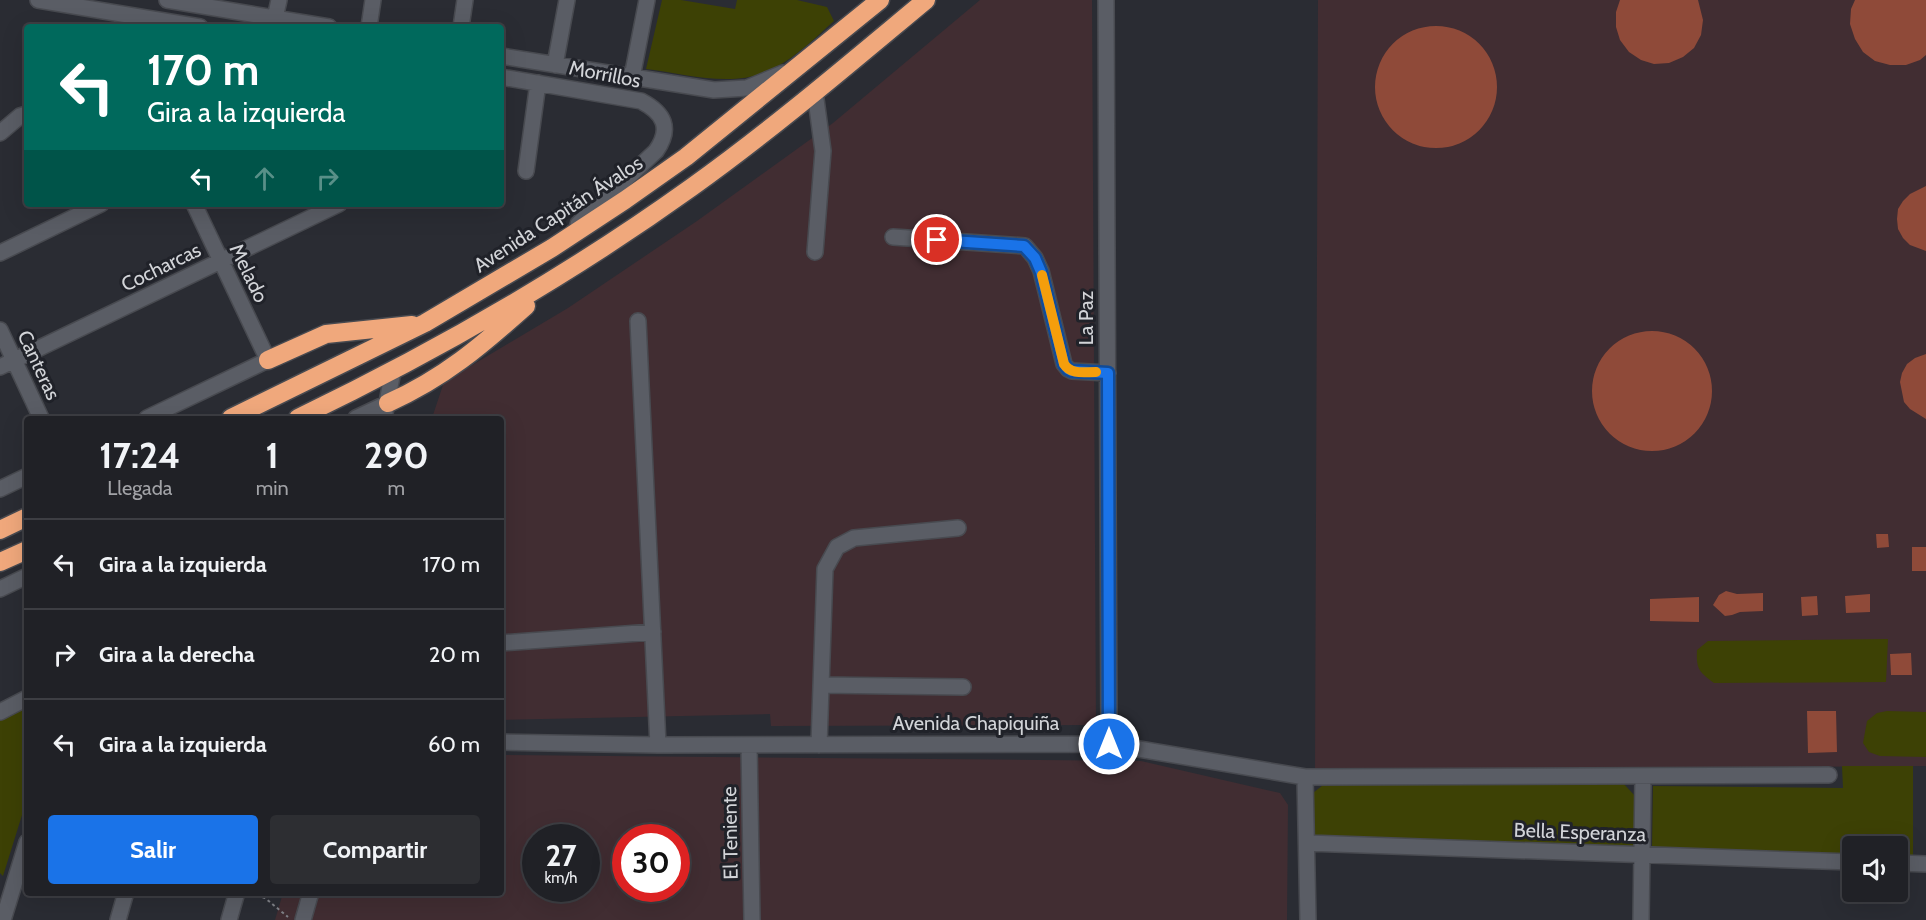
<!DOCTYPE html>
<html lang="es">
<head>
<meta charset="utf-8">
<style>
  body { margin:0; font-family:Cabin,sans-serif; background:#2d2e32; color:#f1f3f6; height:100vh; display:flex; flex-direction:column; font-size:22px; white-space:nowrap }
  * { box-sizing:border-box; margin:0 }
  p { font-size:20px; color:#a2a3a7 }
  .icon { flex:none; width:33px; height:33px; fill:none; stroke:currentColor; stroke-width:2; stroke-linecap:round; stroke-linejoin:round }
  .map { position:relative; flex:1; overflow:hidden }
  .side { position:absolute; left:24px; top:416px; width:480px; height:480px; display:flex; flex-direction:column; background:#202126; border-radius:6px; box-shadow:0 6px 24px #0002,0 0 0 2px #3d3e43 }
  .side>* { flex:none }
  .top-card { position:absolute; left:24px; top:24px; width:480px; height:183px; border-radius:6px; box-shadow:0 6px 24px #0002,0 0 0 2px #3d3e43; background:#00695c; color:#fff; overflow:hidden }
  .fabs { position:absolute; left:1842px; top:836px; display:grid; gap:12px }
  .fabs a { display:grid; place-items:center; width:66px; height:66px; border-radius:6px; background:#202126; box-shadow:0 6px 24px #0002,0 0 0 2px #3d3e43; font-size:30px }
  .speed { position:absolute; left:522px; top:824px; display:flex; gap:12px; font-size:30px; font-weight:700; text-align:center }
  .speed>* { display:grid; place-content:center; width:78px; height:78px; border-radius:50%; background:#202126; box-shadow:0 6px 24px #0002,0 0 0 2px #3d3e43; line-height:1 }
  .speed small { font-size:15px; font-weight:400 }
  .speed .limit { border:9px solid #d22; background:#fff; color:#111 }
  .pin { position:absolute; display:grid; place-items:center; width:51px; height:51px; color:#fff; margin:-26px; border:3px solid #fff; border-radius:50%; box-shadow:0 2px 6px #0007 }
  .me { position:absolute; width:66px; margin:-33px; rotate:0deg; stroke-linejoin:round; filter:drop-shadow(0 0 4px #0008) }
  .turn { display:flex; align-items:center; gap:21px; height:126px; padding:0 24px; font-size:27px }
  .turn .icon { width:78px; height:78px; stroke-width:2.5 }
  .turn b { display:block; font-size:42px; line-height:51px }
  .lanes { display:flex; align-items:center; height:57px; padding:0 24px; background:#0003; justify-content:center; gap:30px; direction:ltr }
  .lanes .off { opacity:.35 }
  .eta { display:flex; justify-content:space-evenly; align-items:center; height:102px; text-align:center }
  .eta b { font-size:36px; font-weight:700; line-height:42px }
  .primary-button { display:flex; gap:12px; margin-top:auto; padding:12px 24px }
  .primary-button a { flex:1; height:69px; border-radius:6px; background:#1a73e8; color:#fff; font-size:24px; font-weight:700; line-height:69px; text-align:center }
  .primary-button a+a { background:#2d2e32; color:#f1f3f6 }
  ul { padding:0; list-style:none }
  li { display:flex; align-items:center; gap:18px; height:90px; padding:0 24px; border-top:2px solid #3d3e43 }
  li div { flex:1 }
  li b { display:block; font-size:22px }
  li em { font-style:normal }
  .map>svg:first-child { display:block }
  .industrial { fill:#412d32; fill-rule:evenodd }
  .green { fill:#3d4105 }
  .building { fill:#8f4a39 }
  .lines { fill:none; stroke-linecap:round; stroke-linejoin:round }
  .minor-casing { stroke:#484a50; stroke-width:18 }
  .highway-casing { stroke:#484a50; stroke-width:21 }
  .path { stroke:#808288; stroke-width:2; stroke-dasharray:3 3; stroke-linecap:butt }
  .minor { stroke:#5a5d65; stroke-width:15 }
  .highway { stroke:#f0a87c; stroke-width:18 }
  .route-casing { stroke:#114b97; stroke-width:15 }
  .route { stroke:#1a73e8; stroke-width:10 }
  .slow { stroke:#f59e0b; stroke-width:10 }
  .labels { text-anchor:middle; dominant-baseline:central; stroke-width:6; stroke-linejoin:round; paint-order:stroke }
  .street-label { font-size:20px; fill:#d2d4d8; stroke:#202229 }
</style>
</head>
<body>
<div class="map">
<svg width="1926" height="920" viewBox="0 0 1926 920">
  <rect width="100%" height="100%" fill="#2a2c33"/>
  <path class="industrial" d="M980,0H1092L1096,725L771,726L770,714L501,720V418H432L444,382L568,308L697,221L833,123Z
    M1318,0H1926V766L1315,770Z
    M501,755L1141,761L1280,793L1288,805L1287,920H275L283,893L501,892ZM536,837H586V888H536ZM626,837H676V888H626Z"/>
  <path class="green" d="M662,0H681L735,9L737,0H797L827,7L834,21C816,37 797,56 776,67C737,90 688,74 646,69Z
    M1888,639L1886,682L1714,683C1699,672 1696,669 1697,650L1708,641Z
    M27,706V799L3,876L0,873V719Z
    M1887,711L1926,712V757L1880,756L1869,752L1863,743L1867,721L1877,713Z
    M1842,766H1913V855H1898V846H1852V854L1652,848L1653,786L1843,788Z
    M1623,783L1635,796L1634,847L1315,837L1313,793L1323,785Z"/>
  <path class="building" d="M1620,0H1698L1703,20L1701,35L1694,48L1683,57L1669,63L1654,64L1641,60L1629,52L1620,40L1616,27V12Z
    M1855,0H1926V55L1920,60L1906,65H1890L1875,61L1863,52L1855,39L1850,24L1851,9Z
    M1375 87a61 61 0 1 1 122 0a61 61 0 1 1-122 0Z
    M1926,186V251L1910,245L1903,238L1898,229L1897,219L1898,209L1903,201L1910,194Z
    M1592 391a60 60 0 1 1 120 0a60 60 0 1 1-120 0Z
    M1926,354V419L1910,409L1904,402L1900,382L1902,373L1907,364L1915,358Z
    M1876,534H1888L1889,547L1877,548Z
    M1912,547H1926V571H1912Z
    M1726,591L1737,594L1763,593V611L1740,612L1732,615L1725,616L1713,605L1719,595Z
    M1870,594V612L1846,613L1845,596Z
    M1817,596L1818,615L1802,616L1801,597Z
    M1699,597V622L1650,621V599Z
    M1911,653L1912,675H1891L1890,654Z
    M1807,711H1836L1837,752L1808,753Z"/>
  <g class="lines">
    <defs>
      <path id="minor" d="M38,0L200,27
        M167,0L329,27
        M1106,0L1109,744
        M275,18L279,0
        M369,27L373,0
        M461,27L465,0
        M501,56L714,90L747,88L783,73
        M555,65L567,0
        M501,77L641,101C664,113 672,128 656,151L578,224
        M632,77L647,0
        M0,133L20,116L27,114
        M526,171L538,83
        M893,237L1025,246L1035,258L1041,271L1064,364L1068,369L1072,371L1108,373
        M815,252L823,151L815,92
        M0,253L101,204
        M638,321L658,745
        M0,330L41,418
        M0,367L339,204
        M147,418L268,360L194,204
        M356,418L388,403
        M384,418L393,371
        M0,489L27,476
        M0,589L27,576
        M501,643L653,632
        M821,685L963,687
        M0,712L27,698
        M501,742L658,745L1109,744L1305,777L1308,920
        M749,745L752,920
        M819,745L825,569L837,547L854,538L958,528
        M1305,777L1829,775
        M1307,843L1852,862
        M1898,863L1926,864
        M3,920L27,842
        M118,920L126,892
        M229,920L237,892
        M303,920L311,892
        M1641,920L1643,777"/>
      <path id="highway" d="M268,360L326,334L412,325
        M388,403C444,378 481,346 526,306
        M231,418L425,323L552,248L625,200L686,157L880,0
        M298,418C435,352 568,276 692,187C773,129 849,64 926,0
        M0,530L27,517
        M0,562L27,550"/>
    </defs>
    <use href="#minor" class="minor-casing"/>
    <use href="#highway" class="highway-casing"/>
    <path class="path" d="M251,894L265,898L288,917"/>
    <use href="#minor" class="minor"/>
    <use href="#highway" class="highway"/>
  </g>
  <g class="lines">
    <defs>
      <path id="route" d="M937,240L1024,246L1035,258L1041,272L1064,364L1068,369L1072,371L1108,373L1109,744"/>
    </defs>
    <use href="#route" class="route-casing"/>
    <use href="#route" class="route"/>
    <path class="slow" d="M1042,275L1064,364C1071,375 1084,372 1096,372"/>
  </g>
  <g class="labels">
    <g class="street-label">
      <text transform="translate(605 74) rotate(11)">Morrillos</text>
      <text transform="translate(558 214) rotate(-33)">Avenida Capitán Ávalos</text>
      <text transform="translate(161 267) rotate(-26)">Cocharcas</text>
      <text transform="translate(249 273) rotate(64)">Melado</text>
      <text transform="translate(1086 318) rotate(-90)">La Paz</text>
      <text transform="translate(39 365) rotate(65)">Canteras</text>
      <text x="976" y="723">Avenida Chapiquiña</text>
      <text transform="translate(1580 832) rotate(2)">Bella Esperanza</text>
      <text transform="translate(730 833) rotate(-91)">El Teniente</text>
    </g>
  </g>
</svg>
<div class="fabs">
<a><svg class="icon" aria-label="sound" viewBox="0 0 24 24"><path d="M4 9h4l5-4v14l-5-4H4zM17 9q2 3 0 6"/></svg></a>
</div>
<div class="speed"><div>27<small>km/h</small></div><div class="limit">30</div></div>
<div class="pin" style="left:937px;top:240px;background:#d93025"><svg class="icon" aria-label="arrive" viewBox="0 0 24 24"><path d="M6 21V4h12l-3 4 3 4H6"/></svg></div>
<svg class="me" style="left:1109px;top:744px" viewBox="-20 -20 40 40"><circle r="17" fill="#1a73e8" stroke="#fff" stroke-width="3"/><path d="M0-11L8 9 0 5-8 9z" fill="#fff"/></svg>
<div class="top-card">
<div class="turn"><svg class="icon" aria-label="left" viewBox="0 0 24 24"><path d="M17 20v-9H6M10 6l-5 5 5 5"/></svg><div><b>170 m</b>Gira a la izquierda</div></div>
<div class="lanes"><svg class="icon" aria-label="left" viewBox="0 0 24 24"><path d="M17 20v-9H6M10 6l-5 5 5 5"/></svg><svg class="icon off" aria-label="ahead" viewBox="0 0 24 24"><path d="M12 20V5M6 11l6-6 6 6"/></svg><svg class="icon off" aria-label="right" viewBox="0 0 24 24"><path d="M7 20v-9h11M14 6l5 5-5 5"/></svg></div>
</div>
<section class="side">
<div class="eta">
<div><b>17:24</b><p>Llegada</p></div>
<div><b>1</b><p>min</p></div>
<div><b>290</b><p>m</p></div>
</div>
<ul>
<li><svg class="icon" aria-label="left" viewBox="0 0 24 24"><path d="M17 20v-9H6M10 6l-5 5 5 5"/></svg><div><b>Gira a la izquierda</b></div><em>170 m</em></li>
<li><svg class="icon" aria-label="right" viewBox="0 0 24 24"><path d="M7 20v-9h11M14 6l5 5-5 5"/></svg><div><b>Gira a la derecha</b></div><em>20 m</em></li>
<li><svg class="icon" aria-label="left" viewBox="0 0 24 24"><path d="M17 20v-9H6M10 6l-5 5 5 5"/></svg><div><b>Gira a la izquierda</b></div><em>60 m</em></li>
</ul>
<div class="primary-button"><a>Salir</a><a>Compartir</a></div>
</section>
</div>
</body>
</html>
